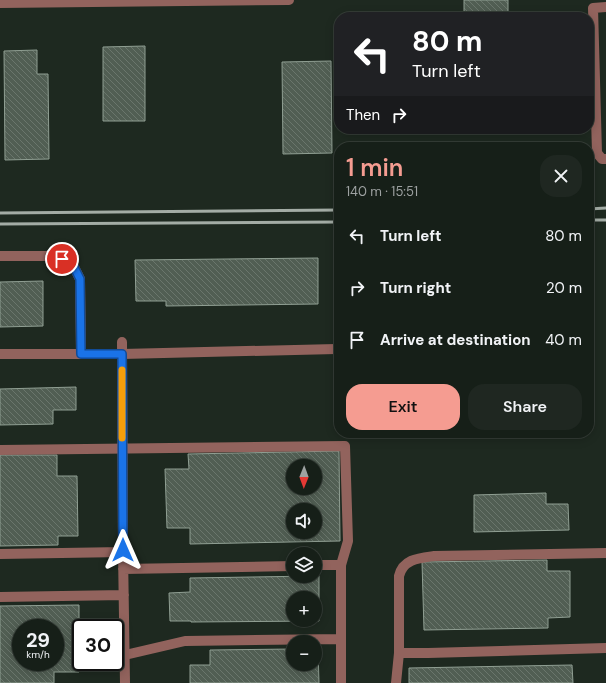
<!DOCTYPE html>
<html lang="en">
<head>
<meta charset="utf-8">
<style>
  body { margin:0; font-family:"DM Sans",sans-serif; background:#1f2721; color:#f1f3f6; height:100vh; display:flex; flex-direction:column; font-size:15px; white-space:nowrap }
  * { box-sizing:border-box; margin:0 }
  p { font-size:13px; color:#9ea2a2 }
  .icon { flex:none; width:22px; height:22px; fill:none; stroke:currentColor; stroke-width:2; stroke-linecap:round; stroke-linejoin:round }
  .map { position:relative; flex:1; overflow:hidden }
  .panel { position:absolute; left:334px; top:142px; width:260px; height:296px; display:flex; flex-direction:column; background:#161f18; border-radius:16px; box-shadow:0 2px 10px #0003,0 0 0 1px #353d37 }
  .panel>* { flex:none }
  .top-card { position:absolute; left:334px; top:12px; width:260px; height:122px; border-radius:16px; box-shadow:0 2px 10px #0003,0 0 0 1px #353d37; background:#202124; color:#fff; overflow:hidden }
  .needle { width:26px; rotate:181deg }
  .tools { position:absolute; left:286px; top:459px; display:grid; gap:8px }
  .tools a { display:grid; place-items:center; width:36px; height:36px; border-radius:50%; background:#161f18; box-shadow:0 2px 10px #0003,0 0 0 1px #353d37; font-size:20px }
  .speed { position:absolute; left:12px; top:619px; display:flex; gap:8px; font-size:20px; font-weight:700; text-align:center }
  .speed>* { display:grid; place-content:center; width:52px; height:52px; border-radius:50%; background:#161f18; box-shadow:0 2px 10px #0003,0 0 0 1px #353d37; line-height:1 }
  .speed small { font-size:10px; font-weight:400 }
  .speed .limit { border:2px solid #111; border-radius:6px; background:#fff; color:#111 }
  .pin { position:absolute; display:grid; place-items:center; width:34px; height:34px; color:#fff; margin:-17px; border:2px solid #fff; border-radius:50%; box-shadow:0 1px 4px #0007 }
  .me { position:absolute; width:44px; margin:-22px; rotate:0deg; stroke-linejoin:round; filter:drop-shadow(0 0 3px #0008) }
  .turn { display:flex; align-items:center; gap:14px; height:84px; padding:0 12px; font-size:18px }
  .turn .icon { width:52px; height:52px; stroke-width:2.5 }
  .turn b { display:block; font-size:28px; line-height:34px }
  .then { display:flex; align-items:center; height:38px; padding:0 12px; background:#0003; gap:8px; font-size:15px }
  .round { display:grid; place-items:center; flex:none; width:42px; height:42px; border-radius:16px; background:#1f2721 }
  .headline { display:flex; align-items:center; justify-content:space-between; height:68px; padding:0 12px }
  h1 { font-size:24px; font-weight:600; line-height:30px; color:#f59c91 }
  .cta { display:flex; gap:8px; margin-top:auto; padding:8px 12px }
  .cta a { flex:1; height:46px; border-radius:16px; background:#f59c91; color:#111; font-size:16px; font-weight:600; line-height:46px; text-align:center }
  .cta a+a { background:#1f2721; color:#f1f3f6 }
  ul { padding:0; list-style:none }
  li { display:flex; align-items:center; gap:12px; height:52px; padding:0 12px }
  li div { flex:1 }
  li b { display:block; font-size:15px }
  li em { font-style:normal }
  .map>svg:first-child { display:block }
  .building { fill:url(#building-back-hatch); stroke:#909f93; fill-rule:evenodd }
  .lines { fill:none; stroke-linecap:round; stroke-linejoin:round }
  .minor { stroke:#92635d; stroke-width:10 }
  .rail { stroke:#a3aca5; stroke-width:3 }
  .route-casing { stroke:#114b97; stroke-width:10 }
  .route { stroke:#1a73e8; stroke-width:7 }
  .slow { stroke:#f59e0b; stroke-width:7 }
</style>
</head>
<body>
<div class="map">
<svg width="606" height="683" viewBox="0 0 606 683">
  <defs>
    <pattern id="building-back-hatch" width="6" height="6" patternUnits="userSpaceOnUse"><rect width="6" height="6" fill="#515e53"/><path d="M-1 5l2 2M0 0l6 6M5-1l2 2" fill="none" stroke="#6a766c"/></pattern>
  </defs>
  <rect width="100%" height="100%" fill="#1e2920"/>
  <path class="building" d="M464,0H508V12L464,13Z
    M145,46V121H103V47Z
    M37,50V74H48L49,159L5,160L4,51Z
    M331,61L332,153L283,154L282,62Z
    M318,258V304L166,306V301H136L135,260Z
    M43,281V326L0,327V282Z
    M76,387V410H53V424L0,425V389Z
    M416,433H521L416,435Z
    M339,451L340,541L190,544V528H167L165,469H189L188,454ZM293,466H315V488H293ZM293,510H315V532H293Z
    M0,455H57V476H77L78,536H58V545L0,546Z
    M546,493V504H568L569,530L474,532V495Z
    M547,560V571H570V617L548,618V628L424,630L422,562Z
    M315,576H319V621L191,622V621H170L169,593L190,592V578ZM293,598H315V620H293Z
    M79,605V672H54V683H0V606ZM21,628H55V662H21Z
    M293,649V664H315V649H318L319,683H190V665H210V650Z
    M572,665L573,683H409V668Z"/>
  <g class="lines">
    <path class="minor" d="M0,3L289,0
      M606,7L593,8L597,153L602,159H606
      M0,256H53L72,263L80,279L81,354
      M122,342L123,552L125,683
      M0,354H122L336,349
      M0,450L345,446L348,541L341,565V683
      M0,554L123,552
      M315,565H341
      M123,569L293,566
      M0,597L124,595
      M399,653V576C403,559 419,558 434,556L606,553
      M125,655L185,641L341,639
      M396,683L399,653H428L606,648"/>
    <path class="rail" d="M589,209L606,208
      M0,213L339,210
      M589,220H606
      M0,224L339,222"/>
  </g>
  <g class="lines">
    <defs>
      <path id="route" d="M62,259L72,263L80,279L81,354H122L123,550"/>
    </defs>
    <use href="#route" class="route-casing"/>
    <use href="#route" class="route"/>
    <path class="slow" d="M122,370V438"/>
  </g>
</svg>
<div class="tools">
<a><svg class="needle" viewBox="-14 -14 28 28"><path d="M0-13l5 13h-10z" fill="#e53935"/><path d="M0 13l5-13h-10z" fill="#9ea2a2"/></svg></a>
<a><svg class="icon" aria-label="sound" viewBox="0 0 24 24"><path d="M4 9h4l5-4v14l-5-4H4zM17 9q2 3 0 6"/></svg></a>
<a><svg class="icon" aria-label="layers" viewBox="0 0 24 24"><path d="M12 4l9 5-9 5-9-5zM3 14l9 5 9-5"/></svg></a>
<a>+</a>
<a>−</a>
</div>
<div class="speed"><div>29<small>km/h</small></div><div class="limit">30</div></div>
<div class="pin" style="left:62px;top:259px;background:#d93025"><svg class="icon" aria-label="arrive" viewBox="0 0 24 24"><path d="M6 21V4h12l-3 4 3 4H6"/></svg></div>
<svg class="me" style="left:123px;top:550px" viewBox="-20 -20 40 40"><path d="M0-17L14 15 0 8-14 15z" fill="#1a73e8" stroke="#fff" stroke-width="4"/></svg>
<div class="top-card">
<div class="turn"><svg class="icon" aria-label="left" viewBox="0 0 24 24"><path d="M17 20v-9H6M10 6l-5 5 5 5"/></svg><div><b>80 m</b>Turn left</div></div>
<div class="then">Then<svg class="icon" aria-label="right" viewBox="0 0 24 24"><path d="M7 20v-9h11M14 6l5 5-5 5"/></svg></div>
</div>
<section class="panel">
<div class="headline"><div><h1>1 min</h1><p>140 m · 15:51</p></div><a class="round"><svg class="icon" aria-label="close" viewBox="0 0 24 24"><path d="M6 6l12 12M18 6L6 18"/></svg></a></div>
<ul>
<li><svg class="icon" aria-label="left" viewBox="0 0 24 24"><path d="M17 20v-9H6M10 6l-5 5 5 5"/></svg><div><b>Turn left</b></div><em>80 m</em></li>
<li><svg class="icon" aria-label="right" viewBox="0 0 24 24"><path d="M7 20v-9h11M14 6l5 5-5 5"/></svg><div><b>Turn right</b></div><em>20 m</em></li>
<li><svg class="icon" aria-label="arrive" viewBox="0 0 24 24"><path d="M6 21V4h12l-3 4 3 4H6"/></svg><div><b>Arrive at destination</b></div><em>40 m</em></li>
</ul>
<div class="cta"><a>Exit</a><a>Share</a></div>
</section>
</div>
</body>
</html>
